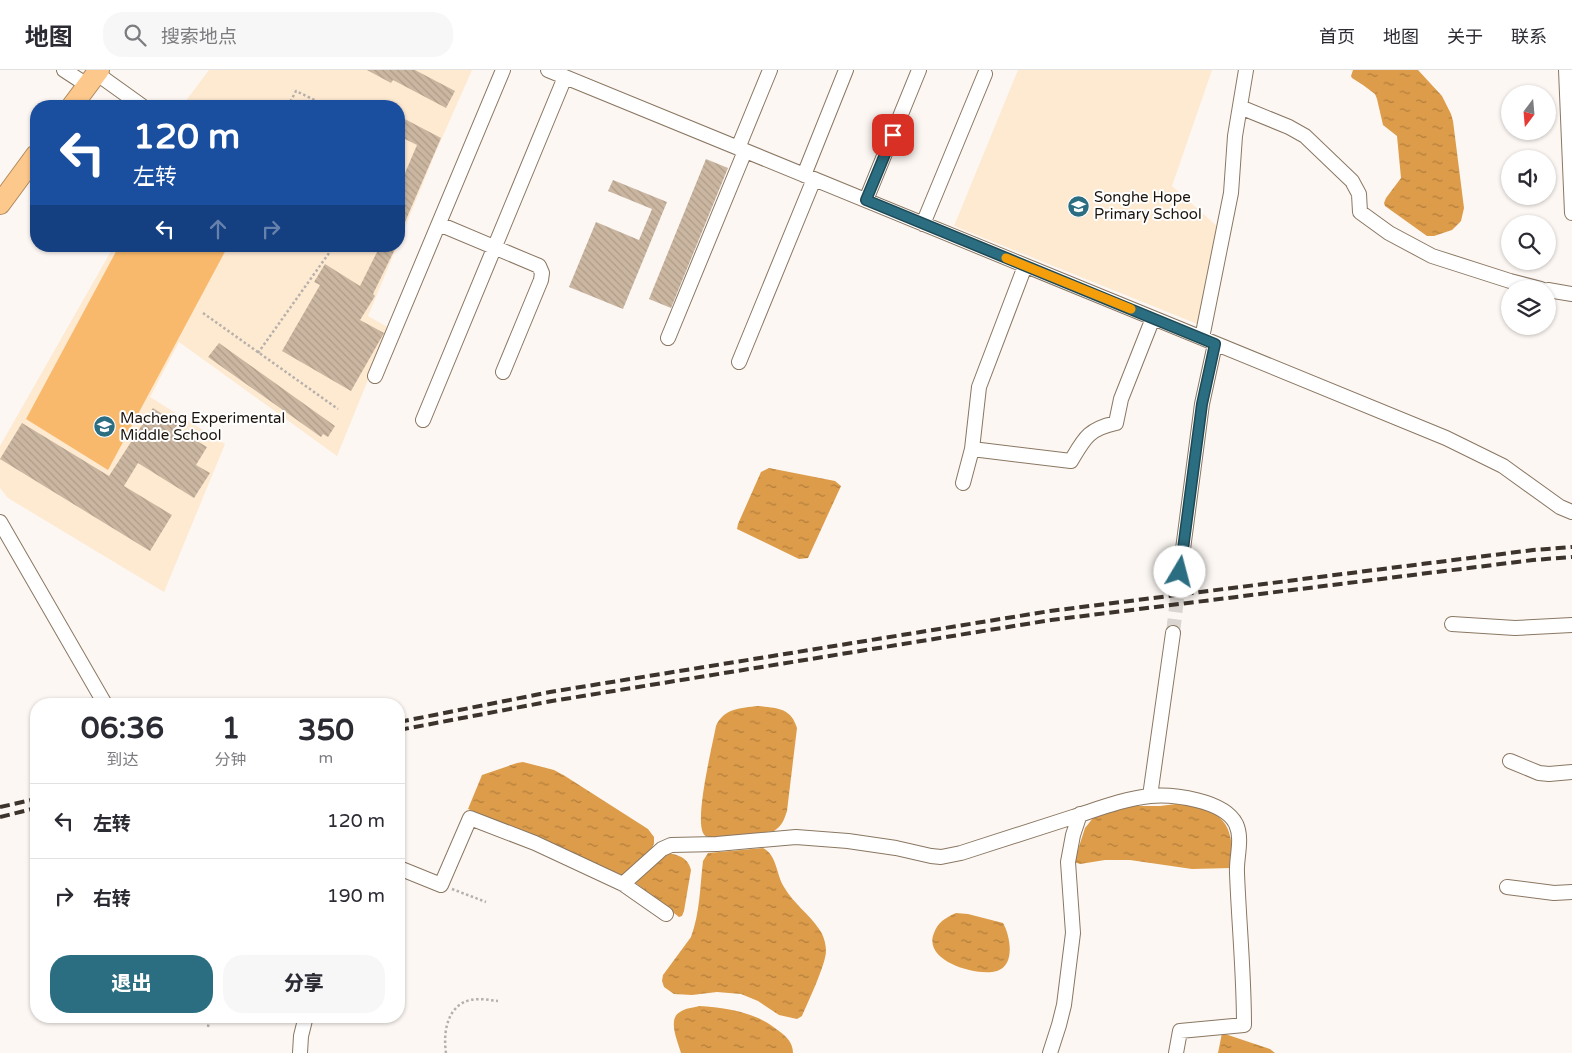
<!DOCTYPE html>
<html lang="zh">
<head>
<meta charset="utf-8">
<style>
  body { margin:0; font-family:"Varela Round","Noto Sans SC",sans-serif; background:#f7f7f7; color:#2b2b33; height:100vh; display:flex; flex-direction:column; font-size:19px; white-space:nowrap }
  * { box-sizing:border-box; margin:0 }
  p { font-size:16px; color:#7c7c81 }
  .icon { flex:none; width:28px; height:28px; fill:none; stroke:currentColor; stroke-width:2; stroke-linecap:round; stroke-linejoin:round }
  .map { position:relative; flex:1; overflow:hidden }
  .side { position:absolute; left:30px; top:628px; width:375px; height:325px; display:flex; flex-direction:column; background:#fff; border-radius:20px; box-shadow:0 1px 4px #0004 }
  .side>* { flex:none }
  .guide { position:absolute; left:30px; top:30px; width:375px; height:152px; border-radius:20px; box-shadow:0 1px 4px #0004; background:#1a4fa0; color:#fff; overflow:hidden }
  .needle { width:32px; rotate:196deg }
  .tools { position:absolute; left:1501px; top:15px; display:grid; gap:10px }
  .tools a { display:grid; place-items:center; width:55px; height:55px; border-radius:50%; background:#fff; box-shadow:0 1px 4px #0004; font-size:25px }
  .pin { position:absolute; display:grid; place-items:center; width:42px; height:42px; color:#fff; margin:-21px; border-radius:10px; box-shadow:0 2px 8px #0006 }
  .me { position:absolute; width:55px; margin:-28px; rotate:8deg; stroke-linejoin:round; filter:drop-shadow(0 0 4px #0008) }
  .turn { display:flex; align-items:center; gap:18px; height:105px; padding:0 20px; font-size:22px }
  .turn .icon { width:65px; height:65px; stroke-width:2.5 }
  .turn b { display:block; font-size:35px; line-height:42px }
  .lanes { display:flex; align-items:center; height:48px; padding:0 20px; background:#0003; justify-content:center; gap:25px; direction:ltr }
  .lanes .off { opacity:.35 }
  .eta { display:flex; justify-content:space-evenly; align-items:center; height:85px; text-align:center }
  .eta b { font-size:30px; font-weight:800; line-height:35px }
  .primary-button { display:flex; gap:10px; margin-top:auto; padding:10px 20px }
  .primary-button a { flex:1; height:58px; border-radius:20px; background:#2c6e81; color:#fff; font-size:20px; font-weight:800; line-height:58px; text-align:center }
  .primary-button a+a { background:#f7f7f7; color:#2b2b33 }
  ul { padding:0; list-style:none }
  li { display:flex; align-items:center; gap:15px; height:75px; padding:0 20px; border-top:1px solid #e1e1e2 }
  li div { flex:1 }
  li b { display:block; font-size:19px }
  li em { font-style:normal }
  header { display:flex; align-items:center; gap:30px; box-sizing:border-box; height:70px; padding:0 25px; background:#fff; border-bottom:1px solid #e1e1e2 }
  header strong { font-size:24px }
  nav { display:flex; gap:28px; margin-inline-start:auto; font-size:18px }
  .search { width:350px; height:45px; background:#f7f7f7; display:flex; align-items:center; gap:12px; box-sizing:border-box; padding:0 18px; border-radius:20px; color:#7c7c81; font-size:19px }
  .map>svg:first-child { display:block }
  .built { fill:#fee9d1 }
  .grass { fill:#f9b96c }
  .water { fill:url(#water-ripples) }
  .building { fill:url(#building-back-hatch) }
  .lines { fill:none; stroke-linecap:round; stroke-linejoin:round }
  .minor-tunnel { stroke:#dad5d0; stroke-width:14; stroke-dasharray:14 7; stroke-linecap:butt }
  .minor-casing { stroke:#8a7762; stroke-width:16 }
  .highway-casing { stroke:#ae895f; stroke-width:22 }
  .path { stroke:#b6b0ab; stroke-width:2.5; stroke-dasharray:2.5 2.5; stroke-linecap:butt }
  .minor { stroke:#fff; stroke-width:14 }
  .highway { stroke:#fdc88b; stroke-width:20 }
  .rail { stroke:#3b332c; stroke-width:4; stroke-dasharray:10 5; stroke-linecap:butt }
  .route-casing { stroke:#1d4854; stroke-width:12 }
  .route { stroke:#2c6e81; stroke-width:9 }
  .slow { stroke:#f59e0b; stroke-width:9 }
  .labels { text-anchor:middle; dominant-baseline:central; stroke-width:4; stroke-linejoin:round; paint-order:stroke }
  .poi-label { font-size:15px; fill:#1c140c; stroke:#fff; text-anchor:start }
</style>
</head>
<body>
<header>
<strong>地图</strong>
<div class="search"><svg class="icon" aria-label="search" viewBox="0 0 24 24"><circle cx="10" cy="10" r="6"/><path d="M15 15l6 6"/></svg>搜索地点</div>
<nav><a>首页</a><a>地图</a><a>关于</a><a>联系</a></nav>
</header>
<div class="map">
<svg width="1572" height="983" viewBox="0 0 1572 983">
  <defs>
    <pattern id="water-ripples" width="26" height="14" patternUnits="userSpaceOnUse" patternTransform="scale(1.25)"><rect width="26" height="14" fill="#dd9c4a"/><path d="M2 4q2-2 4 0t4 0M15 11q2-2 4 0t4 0" fill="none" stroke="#b27e3c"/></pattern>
    <pattern id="building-back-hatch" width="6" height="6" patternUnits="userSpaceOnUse" patternTransform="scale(1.25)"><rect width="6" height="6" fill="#cbb7a1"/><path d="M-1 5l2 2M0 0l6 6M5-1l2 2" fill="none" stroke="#ae9c89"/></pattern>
  </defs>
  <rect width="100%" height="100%" fill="#fcf7f3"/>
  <path class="built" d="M209,0H472L434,86L399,172V36H182Z
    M1018,0H1212L1172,116L1219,158L1200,255L954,156Z
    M114,176H397L368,246L389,258L337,386L179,272L150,327L225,374L164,522L8,428L0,418V376Z"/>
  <path class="grass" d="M119,176H228L108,400L26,349Z"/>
  <path class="water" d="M1353,0H1418L1442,26L1451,44L1453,51L1464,138L1461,151L1452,160L1434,166H1427L1385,136L1384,133L1386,128L1401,108L1397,66L1383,55L1377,29L1375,24L1363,15L1352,8L1351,6Z
    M769,398L835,411L841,416L808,488L799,489L737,459L738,454L761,402Z
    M758,636C776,638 791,637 797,658L787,741C784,750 782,756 774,761L713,768C709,767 705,767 703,763C695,747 712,677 716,656C724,638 741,638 758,636Z
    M523,692L554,700L565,706L648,759L654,767V773L652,779L626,804H619L468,739L482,705L517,693Z
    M1184,733C1204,737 1226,744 1230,766C1233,776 1231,788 1231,798L1192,799L1130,790H1105L1080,794L1074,792L1085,758L1093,748L1129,736H1160Z
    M763,778C777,785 776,804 784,817C793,833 809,844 819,859C823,864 826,873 826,881C826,894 808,932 802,946L797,949L779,945L758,931L741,924L717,922L692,925L674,924L664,917L662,911L663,905L691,867C700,843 700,816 703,791L708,783Z
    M665,783C677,784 688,787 691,800L684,841L682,846L679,847L633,811Z
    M956,843L968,844L1003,853C1010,865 1016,895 997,901C977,907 922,891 934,863C938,852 945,848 956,843Z
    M699,936C728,938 756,942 779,961C787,967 793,973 793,983H681C678,972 667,949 680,942C685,938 693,938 699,936Z
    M1222,963L1270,979L1275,983H1218Z"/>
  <path class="building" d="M367,0H415L455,21L446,38L393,10L391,13Z
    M399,46L441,68L399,166V117L417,75L399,66Z
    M706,89L728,98L671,238L649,229Z
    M613,110L667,132L623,239L569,217L596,152L639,170L652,139L608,121Z
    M380,176H389L395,179L373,224L375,226L360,250L384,263L351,321L282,281L320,215L314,212L325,194L360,216Z
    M219,273L335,356L328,367L323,364L321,367L208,287Z
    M153,338L178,354L175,358L207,377L196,395L210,403L194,428L138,393L124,416L172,445L150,481L0,389L22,353L109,406Z"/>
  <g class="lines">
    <path class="minor-tunnel" d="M1173,563L1180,502"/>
    <defs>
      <path id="minor" d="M64,0L87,15
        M548,0L1446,368L1503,396L1560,437L1572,442
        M1566,0L1572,143
        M96,3L142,36
        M1240,37L1289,57L1305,66L1352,111L1359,124L1360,142L1389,163L1432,186L1510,211L1541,219
        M738,78L770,0
        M804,105L846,0
        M866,130L919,0
        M439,154L539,196L542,203L541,210L503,302
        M923,154L985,4
        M1548,220L1572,224
        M668,268L745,81
        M1202,268L1231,123L1235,66L1246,0
        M739,292L814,109
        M375,306L503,0
        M423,350L565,7
        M972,379L1071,391C1084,369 1088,359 1116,353L1121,329L1153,248
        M963,413L972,379L979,317L1025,196
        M0,452L105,634
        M1180,502L1202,334L1215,274
        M1452,554L1515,558L1572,555
        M1510,691L1539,703L1549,704L1572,702
        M1150,726L1173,563
        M399,798L441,815L470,748L535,773L623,814L666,844
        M623,814L662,779L671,775L717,774L796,767L848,771L896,778L931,786L941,787L961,783C998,771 1035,759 1073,747C1098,739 1123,729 1150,726C1173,724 1224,730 1236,754C1243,769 1236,788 1237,803C1239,854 1244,904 1244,955L1180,961L1176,983
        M1507,817L1554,823L1572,822
        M300,983L301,966L306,946
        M1050,983L1059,955L1064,935L1073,863L1068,792L1073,765L1080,744"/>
      <path id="highway" d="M72,36L99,0
        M0,134L36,85"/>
    </defs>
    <use href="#minor" class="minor-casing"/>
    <use href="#highway" class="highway-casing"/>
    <path class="path" d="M288,36L296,21L327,36
      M203,243L338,339
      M258,283L334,176
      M452,819L486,832
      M208,957L210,946
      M446,983C443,962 447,936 470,930C479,928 489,930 498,931"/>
    <use href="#minor" class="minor"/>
    <use href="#highway" class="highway"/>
    <path class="rail" d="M399,652L550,622L1050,541L1533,480L1572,477
      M399,660L552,631L1051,550L1533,490L1572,487
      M0,737L36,729
      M0,747L36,738"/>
  </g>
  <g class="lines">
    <defs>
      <path id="route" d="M893,65L866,130L1215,274L1202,334L1180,502"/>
    </defs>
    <use href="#route" class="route-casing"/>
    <use href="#route" class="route"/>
    <path class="slow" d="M1006,188L1131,239"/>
  </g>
  <defs>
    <symbol id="school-disc" viewBox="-11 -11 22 22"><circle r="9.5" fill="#2c6e81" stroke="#fff"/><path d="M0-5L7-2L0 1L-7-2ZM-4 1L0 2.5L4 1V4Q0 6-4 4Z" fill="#fff"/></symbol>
  </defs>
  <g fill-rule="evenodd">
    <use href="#school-disc" x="1066" y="124" width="25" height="25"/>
    <use href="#school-disc" x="92" y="344" width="25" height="25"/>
  </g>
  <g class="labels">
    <g class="poi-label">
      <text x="1094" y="127">Songhe Hope<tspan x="1094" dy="17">Primary School</tspan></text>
      <text x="120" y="348">Macheng Experimental<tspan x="120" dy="17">Middle School</tspan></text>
    </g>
  </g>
</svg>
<div class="tools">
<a><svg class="needle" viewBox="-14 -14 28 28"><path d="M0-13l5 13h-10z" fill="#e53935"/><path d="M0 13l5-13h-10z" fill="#7c7c81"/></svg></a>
<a><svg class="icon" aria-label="sound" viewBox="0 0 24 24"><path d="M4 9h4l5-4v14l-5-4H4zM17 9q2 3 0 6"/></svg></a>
<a><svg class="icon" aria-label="search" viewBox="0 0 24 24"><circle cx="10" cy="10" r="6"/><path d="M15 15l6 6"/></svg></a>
<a><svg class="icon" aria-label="layers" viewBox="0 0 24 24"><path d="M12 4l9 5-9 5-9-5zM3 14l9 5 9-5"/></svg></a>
</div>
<div class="pin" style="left:893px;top:65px;background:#d93025"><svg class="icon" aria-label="arrive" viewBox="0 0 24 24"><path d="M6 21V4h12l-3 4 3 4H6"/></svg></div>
<svg class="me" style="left:1180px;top:502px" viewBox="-20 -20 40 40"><circle r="19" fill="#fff"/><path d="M0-13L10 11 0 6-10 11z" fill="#2c6e81"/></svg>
<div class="guide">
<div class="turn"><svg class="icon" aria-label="left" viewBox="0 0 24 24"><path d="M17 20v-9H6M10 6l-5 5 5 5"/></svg><div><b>120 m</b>左转</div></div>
<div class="lanes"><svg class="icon" aria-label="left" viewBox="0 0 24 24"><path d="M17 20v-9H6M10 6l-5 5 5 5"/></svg><svg class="icon off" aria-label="ahead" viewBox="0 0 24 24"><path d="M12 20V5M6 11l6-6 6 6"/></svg><svg class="icon off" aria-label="right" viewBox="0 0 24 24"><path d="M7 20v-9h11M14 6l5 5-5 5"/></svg></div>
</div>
<section class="side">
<div class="eta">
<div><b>06:36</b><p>到达</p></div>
<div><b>1</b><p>分钟</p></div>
<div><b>350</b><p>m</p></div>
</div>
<ul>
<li><svg class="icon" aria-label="left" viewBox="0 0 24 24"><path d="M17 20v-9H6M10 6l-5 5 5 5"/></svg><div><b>左转</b></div><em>120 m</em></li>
<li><svg class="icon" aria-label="right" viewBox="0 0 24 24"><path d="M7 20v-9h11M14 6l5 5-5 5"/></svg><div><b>右转</b></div><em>190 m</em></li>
</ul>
<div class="primary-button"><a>退出</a><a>分享</a></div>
</section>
</div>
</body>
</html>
